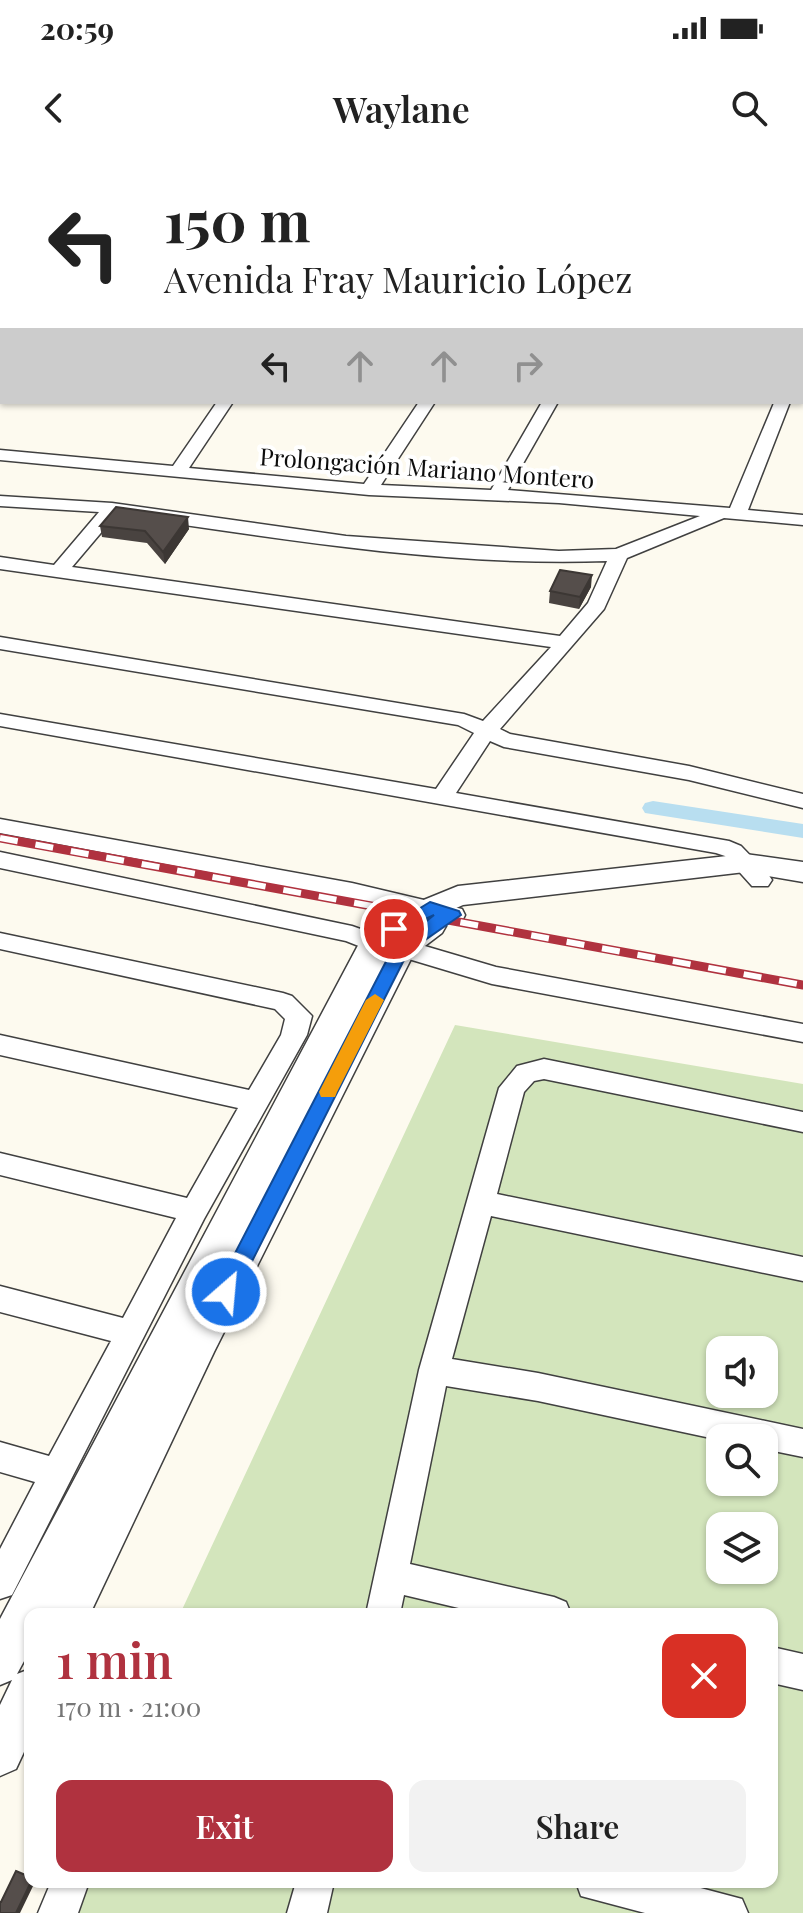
<!DOCTYPE html>
<html lang="en">
<head>
<meta charset="utf-8">
<style>
  body { margin:0; font-family:"Playfair Display",serif; background:#f2f2f2; color:#222; height:100vh; display:flex; flex-direction:column; font-size:30px; white-space:nowrap }
  * { box-sizing:border-box; margin:0 }
  p { font-size:26px; color:#767676 }
  .icon { flex:none; width:44px; height:44px; fill:none; stroke:currentColor; stroke-width:2; stroke-linecap:round; stroke-linejoin:round }
  .map { position:relative; flex:1; overflow:hidden }
  .panel { position:absolute; left:24px; top:1448px; width:754px; height:280px; display:flex; flex-direction:column; background:#fff; border-radius:16px; box-shadow:0 2px 6px #0004 }
  .panel>* { flex:none }
  .hud { position:absolute; left:0px; top:0px; width:804px; height:244px; box-shadow:0 2px 6px #0004; background:#fff; color:#222; overflow:hidden }
  .tools { position:absolute; left:706px; top:1176px; display:grid; gap:16px }
  .tools a { display:grid; place-items:center; width:72px; height:72px; border-radius:16px; background:#fff; box-shadow:0 2px 6px #0004; font-size:40px }
  .pin { position:absolute; display:grid; place-items:center; width:68px; height:68px; color:#fff; margin:-34px; border:4px solid #fff; border-radius:50%; box-shadow:0 2px 8px #0007 }
  .me { position:absolute; width:88px; margin:-44px; rotate:27deg; stroke-linejoin:round; filter:drop-shadow(0 0 6px #0008) }
  .turn { display:flex; align-items:center; gap:28px; height:168px; padding:0 32px; font-size:36px }
  .turn .icon { width:104px; height:104px; stroke-width:2.5 }
  .turn b { display:block; font-size:56px; line-height:68px }
  .lanes { display:flex; align-items:center; height:76px; padding:0 32px; background:#0003; justify-content:center; gap:40px; direction:ltr }
  .lanes .off { opacity:.35 }
  .round { display:grid; place-items:center; flex:none; width:84px; height:84px; border-radius:16px; background:#f2f2f2 }
  .head { display:flex; align-items:center; justify-content:space-between; height:136px; padding:0 32px }
  h1 { font-size:48px; font-weight:600; line-height:60px; color:#b0323f }
  .primary-button { display:flex; gap:16px; margin-top:auto; padding:16px 32px }
  .primary-button a { flex:1; height:92px; border-radius:16px; background:#b0323f; color:#fff; font-size:32px; font-weight:600; line-height:92px; text-align:center }
  .primary-button a+a { background:#f2f2f2; color:#222 }
  .status { display:flex; justify-content:space-between; align-items:center; height:56px; padding:0 40px; background:#fff; direction:ltr }
  .status svg { height:22px; fill:currentColor }
  header { display:flex; justify-content:space-between; align-items:center; height:104px; padding:0 32px; background:#fff; font-size:36px; font-weight:600 }
  .map>svg:first-child { display:block }
  .green { fill:#d3e5bc; fill-rule:evenodd }
  .lines { fill:none; stroke-linecap:round; stroke-linejoin:round }
  .canal { fill:#b8def0; fill-rule:evenodd }
  .minor-casing { stroke:#404040; stroke-width:3 }
  .tertiary-casing { stroke:#404040; stroke-width:3 }
  .minor { fill:#fff; fill-rule:evenodd }
  .tertiary { fill:#fff; fill-rule:evenodd }
  .rail-casing { stroke:#b0323f; stroke-width:9 }
  .rail { stroke:#fff; stroke-width:6; stroke-dasharray:18; stroke-linecap:butt }
  .wall { fill:#494340 }
  .shaded-wall { fill:#3c3734 }
  .building { fill:#554e4b; stroke:#3c3734; stroke-width:2 }
  .route { fill:#1a73e8; stroke:#114b97; stroke-width:2 }
  .slow { fill:#f59e0b }
  .labels { text-anchor:middle; dominant-baseline:central; stroke-width:8; stroke-linejoin:round; paint-order:stroke }
  .far-street-label { font-size:24px; fill:#0d0d0d; stroke:#fff }
</style>
</head>
<body>
<div class="status"><b>20:59</b><svg viewBox="0 0 49 12"><path d="M0 12V9h3v3zM5 12V6h3v6zM10 12V3h3v9zM15 12V0h3v12zM26 1h20v11H26zM47 4h2v5h-2z"/></svg></div>
<header><svg class="icon" aria-label="back" viewBox="0 0 24 24"><path d="M15 5l-7 7 7 7"/></svg>Waylane<svg class="icon" aria-label="search" viewBox="0 0 24 24"><circle cx="10" cy="10" r="6"/><path d="M15 15l6 6"/></svg></header>
<div class="map">
<svg width="803" height="1753" viewBox="0 0 803 1753">
  <rect width="100%" height="100%" fill="#fdfaef"/>
  <path class="green" d="M455,865L803,924V1753H41L55,1722H772V1454H180ZM720,1190H764V1234H720ZM720,1278H764V1322H720ZM720,1366H764V1410H720Z"/>
  <g class="lines">
    <path class="canal" d="M653,641L803,664V678L645,653L642,648L645,643Z"/>
    <defs>
      <path id="minor" d="M745,0H764L765,2H746Z
        M802,9H803V17H802Z
        M217,242H233L189,308L364,324L419,242H435L381,325L491,330L542,242H558L508,330L730,348L774,243L790,242L748,350L803,355V365L724,358L627,398L604,449L500,569L510,574L689,606L803,634V648L689,620L504,587L490,581L456,633L729,681L741,686L768,714L772,720L768,726H752L725,696L716,693L0,566V554L436,629L474,573L458,565L0,489V477L464,554L483,561L551,487L0,409V397L54,405L99,352L0,346V336L112,343L346,376L559,391L616,389L700,356L559,343L369,335L0,300V290L173,306ZM116,355C278,378 443,407 607,401L588,443L560,476L72,407Z
        M0,659L352,723L462,749L465,755L462,761L453,763L352,739L0,673Z
        M0,692L352,766L383,777L386,783L383,789L374,792L346,781L0,708Z
        M0,773L283,833L292,836L312,856L307,875L204,1059L12,1435L0,1439V1389L35,1322L0,1312V1282L49,1296L111,1181L0,1152V1126L123,1158L176,1058L0,1015V993L187,1038L238,948L0,895V875L249,930L281,875L285,859L275,849L0,789Z
        M401,779L496,807L803,864V882L492,824L392,794L389,788L392,782Z
        M544,899L803,952V972L544,919L534,921L524,932L497,1034L803,1097V1121L491,1056L452,1199L538,1213L803,1269V1297L764,1289V1278L720,1280L538,1241L446,1226L410,1404L554,1437L566,1442L571,1454H484L404,1435L400,1454H366L419,1210L499,928L517,906Z
        M772,1487L803,1494V1530L772,1523Z
        M51,1722H89L78,1753H38Z
        M296,1722H334L327,1753H287Z
        M576,1722H678L742,1739L748,1753H645L581,1736Z"/>
      <path id="tertiary" d="M745,694L803,702V722L745,712L463,745L436,757L446,766L442,773L413,795L214,1192L90,1454H30V1490L17,1514L30,1509V1579L16,1609L0,1616V1545L12,1520L0,1525V1459L363,776L404,748L458,726Z"/>
    </defs>
    <use href="#minor" class="minor-casing"/>
    <use href="#tertiary" class="tertiary-casing"/>
    <use href="#minor" class="minor"/>
    <use href="#tertiary" class="tertiary"/>
    <defs>
      <path id="rail" d="M0,678L803,825"/>
    </defs>
    <use href="#rail" class="rail-casing"/>
    <use href="#rail" class="rail"/>
  </g>
  <path class="wall" d="M100,366L189,369L165,404L147,383L102,377Z
    M591,427L579,449L549,443L550,431Z"/>
  <path class="shaded-wall" d="M188,357L189,369L165,404L163,392Z
    M592,415L591,427L579,449L580,437Z
    M31,1722H35L20,1753H16Z"/>
  <path class="building" d="M116,347L188,357L163,392L145,371L100,366Z
    M560,410L592,415L580,437L550,431Z
    M16,1711L30,1717V1722H31L16,1753H0V1742H1Z"/>
  <path class="route" d="M430,742L459,751L461,755L408,792L233,1139L226,1141L218,1139L215,1132L218,1126L393,788L434,755L394,774L386,769Z"/>
  <path class="slow" d="M375,834L384,840L337,932L335,937H321L319,932L366,840Z"/>
  <g class="labels">
    <g class="far-street-label">
      <text transform="translate(427 307) rotate(4)">Prolongación Mariano Montero</text>
    </g>
  </g>
</svg>
<div class="tools">
<a><svg class="icon" aria-label="sound" viewBox="0 0 24 24"><path d="M4 9h4l5-4v14l-5-4H4zM17 9q2 3 0 6"/></svg></a>
<a><svg class="icon" aria-label="search" viewBox="0 0 24 24"><circle cx="10" cy="10" r="6"/><path d="M15 15l6 6"/></svg></a>
<a><svg class="icon" aria-label="layers" viewBox="0 0 24 24"><path d="M12 4l9 5-9 5-9-5zM3 14l9 5 9-5"/></svg></a>
</div>
<div class="pin" style="left:394px;top:769px;background:#d93025"><svg class="icon" aria-label="arrive" viewBox="0 0 24 24"><path d="M6 21V4h12l-3 4 3 4H6"/></svg></div>
<svg class="me" style="left:226px;top:1132px" viewBox="-20 -20 40 40"><circle r="17" fill="#1a73e8" stroke="#fff" stroke-width="3"/><path d="M0-11L8 9 0 5-8 9z" fill="#fff"/></svg>
<div class="hud">
<div class="turn"><svg class="icon" aria-label="left" viewBox="0 0 24 24"><path d="M17 20v-9H6M10 6l-5 5 5 5"/></svg><div><b>150 m</b>Avenida Fray Mauricio López</div></div>
<div class="lanes"><svg class="icon" aria-label="left" viewBox="0 0 24 24"><path d="M17 20v-9H6M10 6l-5 5 5 5"/></svg><svg class="icon off" aria-label="ahead" viewBox="0 0 24 24"><path d="M12 20V5M6 11l6-6 6 6"/></svg><svg class="icon off" aria-label="ahead" viewBox="0 0 24 24"><path d="M12 20V5M6 11l6-6 6 6"/></svg><svg class="icon off" aria-label="right" viewBox="0 0 24 24"><path d="M7 20v-9h11M14 6l5 5-5 5"/></svg></div>
</div>
<section class="panel">
<div class="head"><div><h1>1 min</h1><p>170 m · 21:00</p></div><a class="round" style="background:#d93025;color:#fff"><svg class="icon" aria-label="close" viewBox="0 0 24 24"><path d="M6 6l12 12M18 6L6 18"/></svg></a></div>
<div class="primary-button"><a>Exit</a><a>Share</a></div>
</section>
</div>
</body>
</html>
